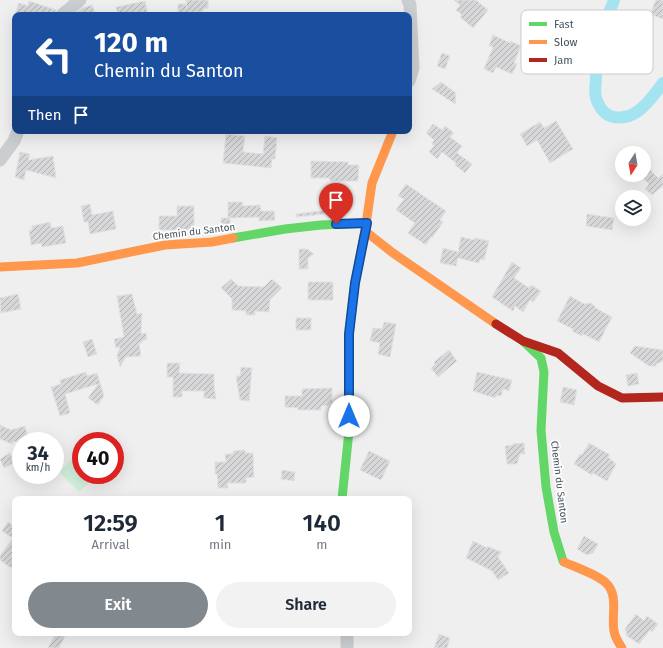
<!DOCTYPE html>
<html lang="en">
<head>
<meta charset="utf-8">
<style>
  body { margin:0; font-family:"Fira Sans",sans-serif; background:#f2f2f3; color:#1f2937; height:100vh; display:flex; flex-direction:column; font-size:15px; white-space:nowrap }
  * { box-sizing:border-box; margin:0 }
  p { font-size:13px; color:#747a83 }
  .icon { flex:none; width:22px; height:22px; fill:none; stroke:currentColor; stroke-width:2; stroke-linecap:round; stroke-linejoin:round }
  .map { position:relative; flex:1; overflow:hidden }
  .details { position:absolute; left:12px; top:496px; width:400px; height:140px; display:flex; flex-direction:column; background:#fff; border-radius:8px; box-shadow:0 4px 16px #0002 }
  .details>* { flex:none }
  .hud { position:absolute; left:12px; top:12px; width:400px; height:122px; border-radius:8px; box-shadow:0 4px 16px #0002; background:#1a4fa0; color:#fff; overflow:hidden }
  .needle { width:26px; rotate:191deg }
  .buttons { position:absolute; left:615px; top:146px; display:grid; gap:8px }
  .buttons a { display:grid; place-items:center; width:36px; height:36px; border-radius:50%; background:#fff; box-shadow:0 4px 16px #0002; font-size:20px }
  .speed { position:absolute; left:12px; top:432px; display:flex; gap:8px; font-size:20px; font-weight:700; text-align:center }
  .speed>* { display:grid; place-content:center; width:52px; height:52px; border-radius:50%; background:#fff; box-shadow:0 4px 16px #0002; line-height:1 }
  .speed small { font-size:10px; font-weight:400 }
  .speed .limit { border:6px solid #d22; background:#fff; color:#111 }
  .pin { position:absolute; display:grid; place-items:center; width:34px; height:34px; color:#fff; margin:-41px -17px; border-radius:50% 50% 50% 0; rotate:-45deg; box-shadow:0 0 4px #0007 }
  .pin .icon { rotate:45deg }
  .me { position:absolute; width:44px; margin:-22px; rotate:0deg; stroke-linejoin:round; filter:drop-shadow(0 0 3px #0008) }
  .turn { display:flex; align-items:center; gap:14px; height:84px; padding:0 16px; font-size:18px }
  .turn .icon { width:52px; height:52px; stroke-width:2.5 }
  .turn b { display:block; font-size:28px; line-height:34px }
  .then { display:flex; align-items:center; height:38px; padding:0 16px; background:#0003; gap:8px; font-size:15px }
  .eta { display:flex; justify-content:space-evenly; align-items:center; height:68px; text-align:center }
  .eta b { font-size:24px; font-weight:600; line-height:28px }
  .primary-button { display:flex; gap:8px; margin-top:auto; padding:8px 16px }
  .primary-button a { flex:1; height:46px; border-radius:24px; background:#81898f; color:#fff; font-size:16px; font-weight:600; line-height:46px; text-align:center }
  .primary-button a+a { background:#f2f2f3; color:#1f2937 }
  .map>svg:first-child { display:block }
  .pitch { fill:#d2f0dc }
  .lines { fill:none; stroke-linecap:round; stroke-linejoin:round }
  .canal { stroke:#a4e3f0; stroke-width:12 }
  .building { fill:url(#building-hatch); stroke:#e1e1e2 }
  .street { stroke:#caced0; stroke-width:13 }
  .fast { stroke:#63d668; stroke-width:9 }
  .slow { stroke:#ff974d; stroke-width:9 }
  .jam { stroke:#b3261e; stroke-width:9 }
  .route-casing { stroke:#114b97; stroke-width:10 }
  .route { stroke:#1a73e8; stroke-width:7 }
  .labels { text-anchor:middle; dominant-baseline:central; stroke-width:3.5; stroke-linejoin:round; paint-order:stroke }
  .street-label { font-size:10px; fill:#45525c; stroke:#fff }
  .key { fill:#fff; stroke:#c7cbce; stroke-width:1 }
  .key-label { font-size:11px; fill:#45525c }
</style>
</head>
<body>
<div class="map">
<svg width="663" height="648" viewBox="0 0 663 648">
  <defs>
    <pattern id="building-hatch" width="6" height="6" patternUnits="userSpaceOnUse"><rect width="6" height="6" fill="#d7d7d9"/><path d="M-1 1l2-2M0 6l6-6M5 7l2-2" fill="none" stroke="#b0b1b3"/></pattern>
  </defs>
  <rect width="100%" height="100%" fill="#f0efef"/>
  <path class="pitch" d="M81,450V475H97L79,492L59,472Z"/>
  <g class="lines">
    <path class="canal" d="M614,0C611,11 600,27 599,36C597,50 597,63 596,76C596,83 594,91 596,98C598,105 603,113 610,116C635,124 650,100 663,83"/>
  </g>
  <path class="building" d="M186,0H208V8L203,9V12H187V15H178V4H186L187,9Z
    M454,0H476L488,10L473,28L460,17L462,15L456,10L460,5Z
    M656,0H663V19L650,14Z
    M29,1L56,10L54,15H15L19,3L28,6Z
    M145,1L148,15H118L116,7Z
    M92,5L96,15H74L82,8Z
    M493,35L510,43V41L521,46L514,63L517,64L512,74L496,67L493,73L484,69L493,47L489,46Z
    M442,53L450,56L445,69L437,66Z
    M441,82L456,93L455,104L432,89Z
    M556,121L573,149L550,163L537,140L527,146L520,134L540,122L544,128Z
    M433,124L442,130L445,126L454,133L450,137L462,146L457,153L472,164L465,173L455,165L456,163L442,152L437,159L429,152L434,146L432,144L434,140L426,133Z
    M226,134L245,136L243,152L263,154L265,136L277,138L275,159H272L271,168L223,163Z
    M20,152L30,154L28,160L53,156L56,178L26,170L24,180L15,177Z
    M311,161L348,162V165H359L358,181H330V178H311Z
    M650,170L658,178L663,174V186L652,195L645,189L649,184L642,177Z
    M406,184L446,211L440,220L443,222L432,238L431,237L426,245L408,233L415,223L396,210L404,199L398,196Z
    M228,202H242L243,206L260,205L261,211H274L275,220L259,221V217L228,218Z
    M90,204L92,215L113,211L116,229L90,234L88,222H84L81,206Z
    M177,206H194V230H159V216H177Z
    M328,210L334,213L296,217V214Z
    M587,214L614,218L612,230L586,226Z
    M221,218H230V228L221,229Z
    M50,222L51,228L63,226L66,243L42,247L41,243L31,245L29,230H32V226Z
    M461,237L474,240L475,238L489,241L484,260L480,259L479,263L458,258L456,266L440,263L443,248L458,252Z
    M299,249H307L314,254L308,258V269H299Z
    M512,262L521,268L514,278L529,288L531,285L541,291L533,302L530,300L523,312L515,306L513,311L492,297Z
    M231,279L238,286L264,287L272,279L282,288L270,300L269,312L255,311V315H246V311L232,310V299L221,288Z
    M308,282H333V300H308Z
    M18,294L21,309L1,313L0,298Z
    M132,294L137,314L142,313L141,334L146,333L147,339L142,341V343H139L141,356L126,357L120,367L117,355L120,347L116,348L114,339L124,337L117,296Z
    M570,296L584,304L591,303L597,309L612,317L599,342L583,334L582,336L572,331L573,329L557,321Z
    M296,318H311V330H296Z
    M384,322L396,324L390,357L378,354L380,343L370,341L373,328L382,329Z
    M92,339L97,354L88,357L83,342Z
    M635,346L663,350V361L656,364V366H649L630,353Z
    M449,350L457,361L438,377L431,368L435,364L434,362Z
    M167,363H180L179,373L214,374V386L216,399L204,398V391H182V397H173V377H167Z
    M241,367L252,368L249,401L240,400L236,376H240Z
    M86,372L87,376L97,373L104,396L98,405L88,398L98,384L65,394L70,413L60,416L51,387L61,384L60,380Z
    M477,372L512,380L509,391L503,389L501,396L497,395L495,398L473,391Z
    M637,373L639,384L628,386L626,375Z
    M563,387L577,390L574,405L560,402Z
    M332,388V403H329V405L321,406V410H298V408L285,407V396H302V389Z
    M0,425L11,430L25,426L28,438L13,442L12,444L0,439Z
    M524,443L525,454H520L517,464H507L505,446L513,445V444Z
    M589,443L610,455L608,457L616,464L607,481L593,473L592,475L574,464L580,454L582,455Z
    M245,450V453H253L254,477L246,478V483H227L228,488H218L217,474H215V462H226L225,454H233V451Z
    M369,451L390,461L381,480L360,470Z
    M10,453L15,462L4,468L0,459Z
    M282,470L295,472L294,481L281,479Z
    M8,522L15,527V562L11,568L0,560V556L13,538L2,531Z
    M584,536L598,544L593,553L587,555L577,549Z
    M473,541L487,548V546L501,552L498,557L509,573L498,580L492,571L466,558Z
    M636,614L644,621L647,616L658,624L652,632L650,630L639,644L627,636L625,629Z
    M56,633L65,636L59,648H48Z
    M439,634L450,638L447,648H434Z"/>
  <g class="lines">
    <path class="street" d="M408,0L410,5L413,68L409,81
      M62,15L80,0
      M0,160L14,141L18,131
      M347,633V648"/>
    <path class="fast" d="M233,238L285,229L321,225L367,223
      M524,342L541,358L544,372L541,430L546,487L554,532L563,561L564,562
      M342,499L349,431V334L351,317"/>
    <path class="slow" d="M365,231L393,253L496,324
      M0,267L77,263L165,245L212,242L233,238
      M351,317L355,283L365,231L372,183L393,131
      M564,562C575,567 599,575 606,583C619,595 611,616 614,631C615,638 619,643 622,648"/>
    <path class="jam" d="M496,324L523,341L558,353L598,386L622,398L663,397"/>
  </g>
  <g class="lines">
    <defs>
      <path id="route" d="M336,224L367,223L355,283L349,334V416"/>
    </defs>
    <use href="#route" class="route-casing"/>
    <use href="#route" class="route"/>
  </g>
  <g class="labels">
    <g class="street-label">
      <text transform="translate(194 232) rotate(-7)">Chemin du Santon</text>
      <text transform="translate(559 482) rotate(83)">Chemin du Santon</text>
    </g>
  </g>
  <rect x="521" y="10" width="132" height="64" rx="6" class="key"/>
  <rect x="529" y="22" width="18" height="4" fill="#63d668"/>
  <rect x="529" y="40" width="18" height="4" fill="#ff974d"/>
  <rect x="529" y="58" width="18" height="4" fill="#b3261e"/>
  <g class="key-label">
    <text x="554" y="28">Fast</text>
    <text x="554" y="46">Slow</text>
    <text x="554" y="64">Jam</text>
  </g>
</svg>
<div class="buttons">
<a><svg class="needle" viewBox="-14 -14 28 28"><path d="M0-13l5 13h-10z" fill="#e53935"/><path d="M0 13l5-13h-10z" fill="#747a83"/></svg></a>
<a><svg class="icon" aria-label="layers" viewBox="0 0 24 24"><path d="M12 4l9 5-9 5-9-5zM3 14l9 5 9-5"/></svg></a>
</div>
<div class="speed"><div>34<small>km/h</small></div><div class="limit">40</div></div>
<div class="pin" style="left:336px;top:224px;background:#d93025"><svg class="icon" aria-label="arrive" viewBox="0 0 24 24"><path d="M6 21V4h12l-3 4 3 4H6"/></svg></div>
<svg class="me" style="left:349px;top:416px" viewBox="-20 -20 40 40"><circle r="19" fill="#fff"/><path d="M0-13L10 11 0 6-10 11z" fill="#1a73e8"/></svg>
<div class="hud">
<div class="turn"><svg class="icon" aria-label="left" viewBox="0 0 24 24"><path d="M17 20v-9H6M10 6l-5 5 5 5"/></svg><div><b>120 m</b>Chemin du Santon</div></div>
<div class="then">Then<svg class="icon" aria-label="arrive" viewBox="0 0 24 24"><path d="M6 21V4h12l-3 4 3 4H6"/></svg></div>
</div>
<section class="details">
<div class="eta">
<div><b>12:59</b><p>Arrival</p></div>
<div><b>1</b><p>min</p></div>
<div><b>140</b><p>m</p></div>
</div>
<div class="primary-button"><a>Exit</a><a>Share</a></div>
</section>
</div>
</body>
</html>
